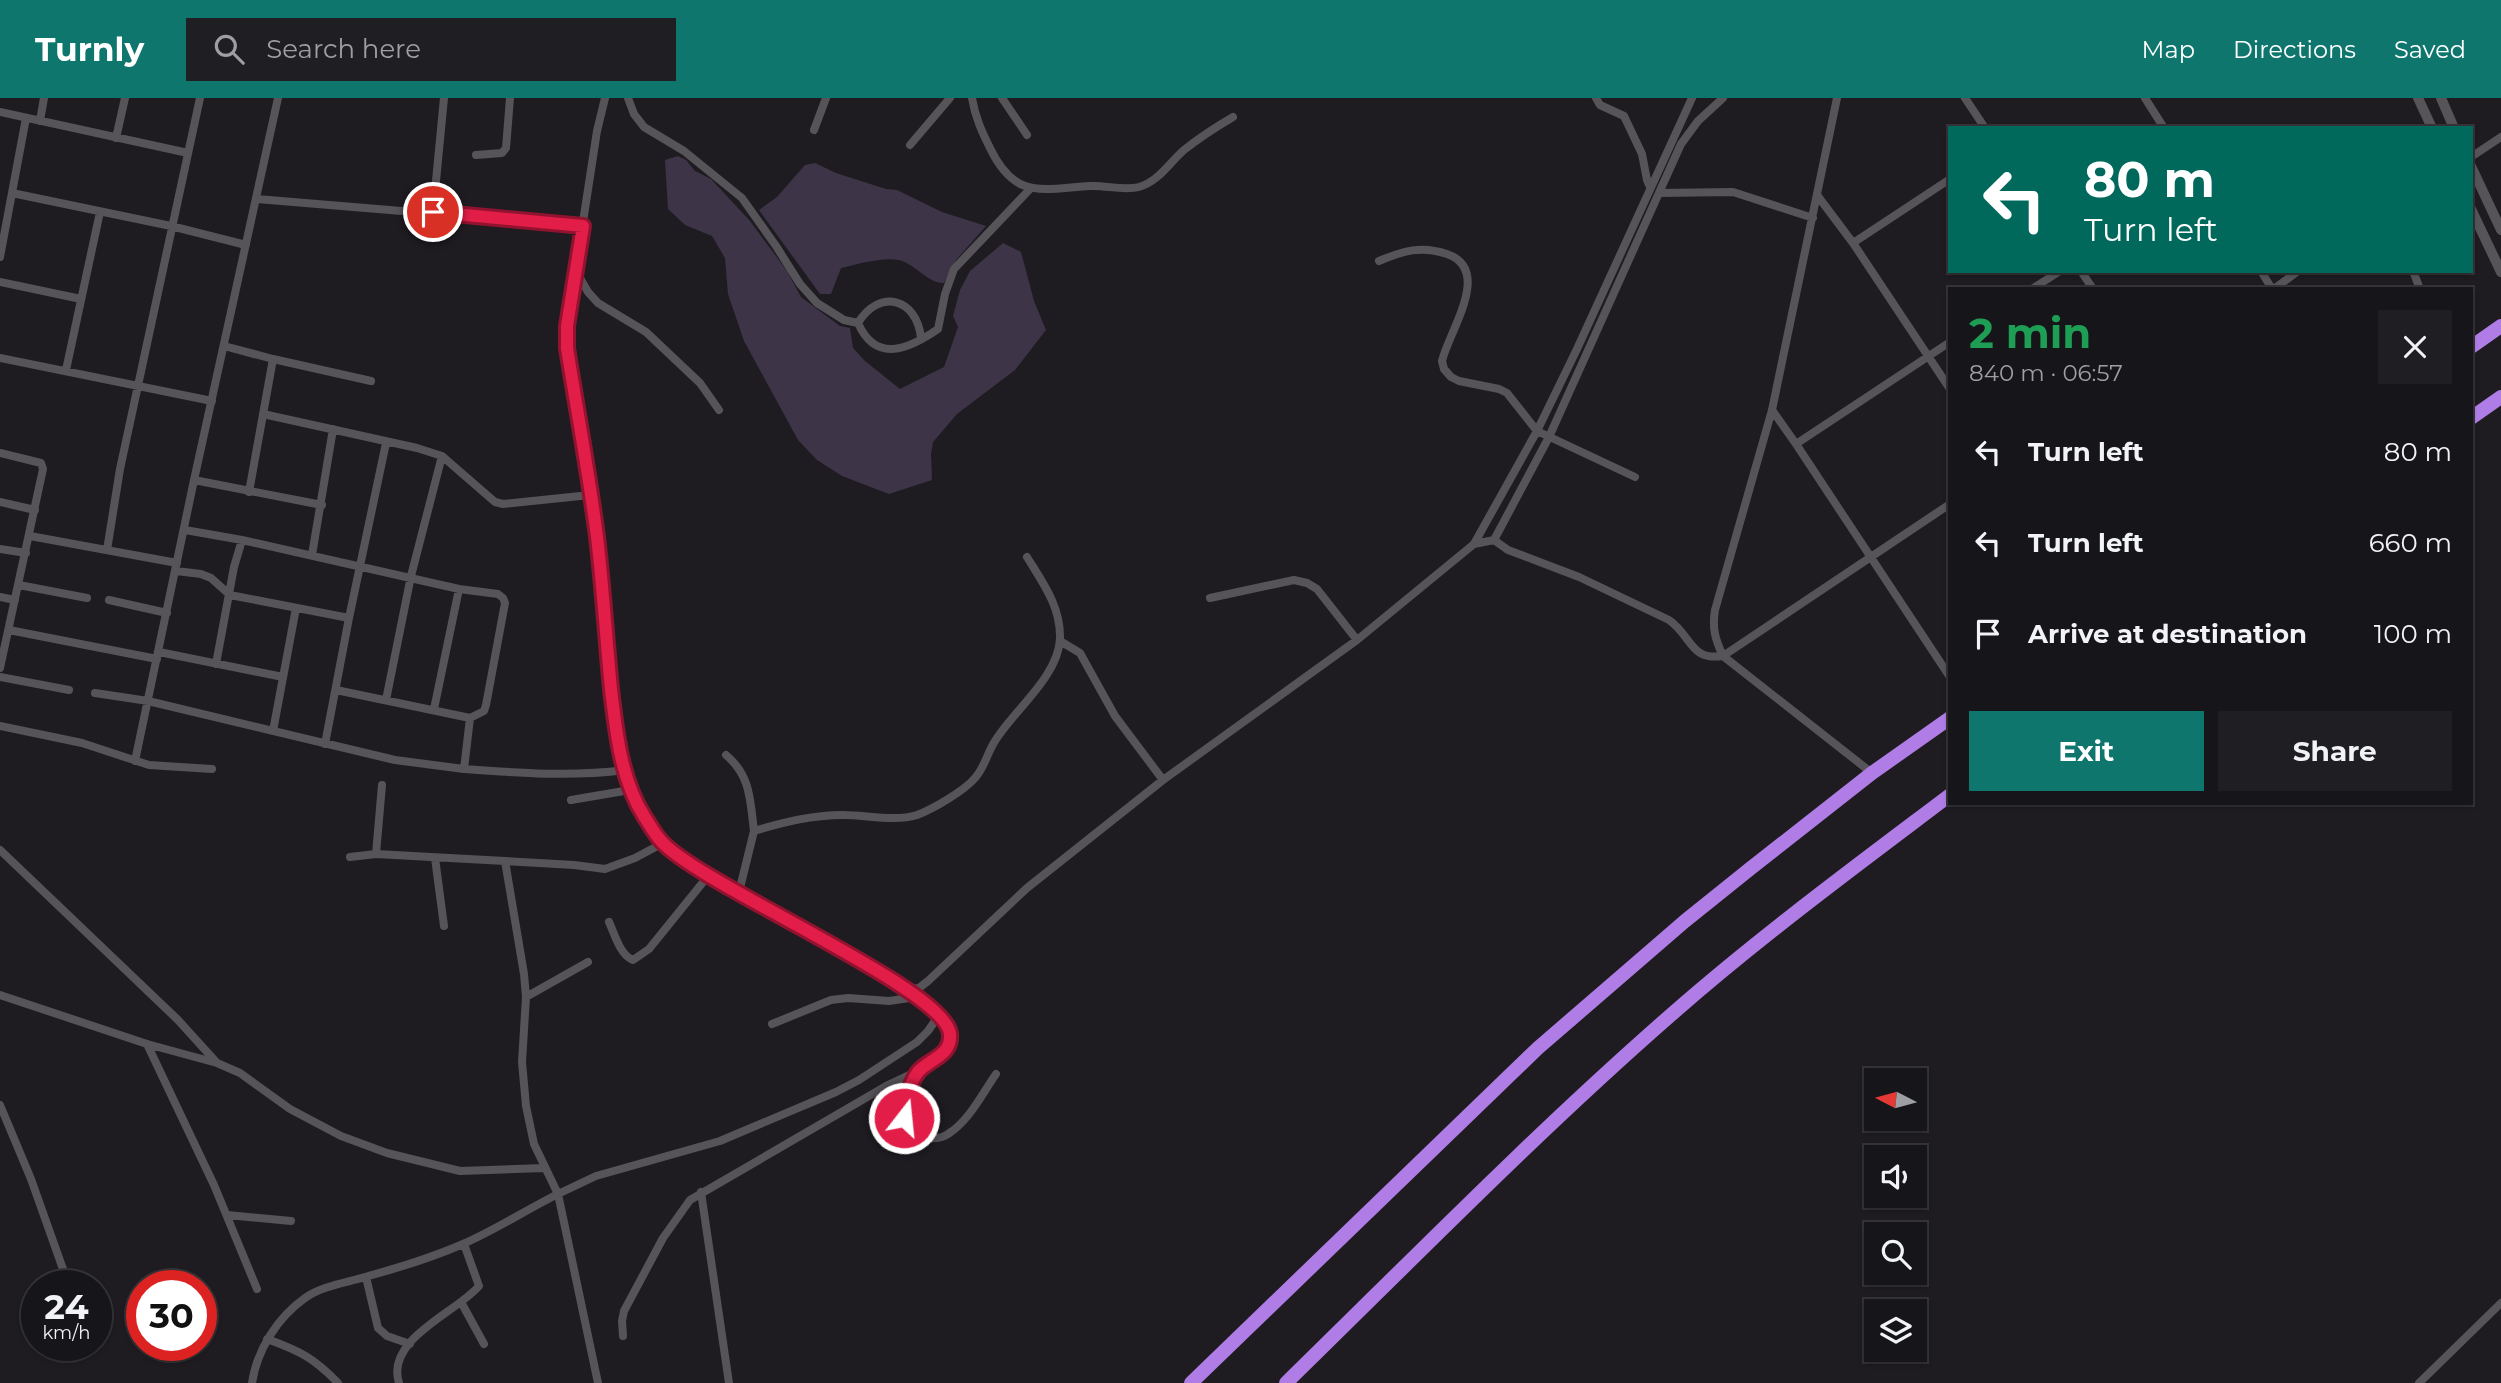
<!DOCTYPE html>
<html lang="en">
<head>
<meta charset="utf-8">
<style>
  body { margin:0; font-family:Montserrat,sans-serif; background:#1f1e22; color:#f1f3f6; height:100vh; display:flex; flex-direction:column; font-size:26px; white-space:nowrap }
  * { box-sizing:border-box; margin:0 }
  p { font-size:23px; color:#9e9fa2 }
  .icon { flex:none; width:38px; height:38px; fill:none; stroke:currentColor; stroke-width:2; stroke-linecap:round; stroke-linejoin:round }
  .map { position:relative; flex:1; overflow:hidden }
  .details { position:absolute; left:1948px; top:189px; width:525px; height:518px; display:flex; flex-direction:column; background:#161519; border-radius:0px; box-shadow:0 2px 5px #0004,0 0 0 2px #353438 }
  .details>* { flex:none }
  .hud { position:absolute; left:1948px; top:28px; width:525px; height:147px; border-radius:0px; box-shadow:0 2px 5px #0004,0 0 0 2px #353438; background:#00695c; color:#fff; overflow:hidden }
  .needle { width:46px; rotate:276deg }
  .fabs { position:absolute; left:1864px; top:970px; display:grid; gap:14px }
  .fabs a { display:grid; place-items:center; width:63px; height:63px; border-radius:0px; background:#161519; box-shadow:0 2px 5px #0004,0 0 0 2px #353438; font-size:35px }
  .speed { position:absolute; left:21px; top:1172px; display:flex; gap:14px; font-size:35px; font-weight:700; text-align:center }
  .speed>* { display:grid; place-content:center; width:91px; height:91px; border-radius:50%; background:#161519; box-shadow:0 2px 5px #0004,0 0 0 2px #353438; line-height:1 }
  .speed small { font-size:18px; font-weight:400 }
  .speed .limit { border:10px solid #d22; background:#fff; color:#111 }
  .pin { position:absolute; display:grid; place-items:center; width:60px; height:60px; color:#fff; margin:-30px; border:4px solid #fff; border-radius:50%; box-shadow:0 2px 7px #0007 }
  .me { position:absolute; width:77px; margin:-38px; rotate:16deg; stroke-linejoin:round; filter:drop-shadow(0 0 5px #0008) }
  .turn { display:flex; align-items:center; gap:24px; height:147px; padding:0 21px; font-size:32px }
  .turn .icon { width:91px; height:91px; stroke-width:2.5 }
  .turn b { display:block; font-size:49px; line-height:60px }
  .round { display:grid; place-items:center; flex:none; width:74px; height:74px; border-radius:0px; background:#1f1e22 }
  .headline { display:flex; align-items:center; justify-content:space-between; height:119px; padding:0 21px }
  h1 { font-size:42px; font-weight:700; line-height:52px; color:#1e9e55 }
  .cta { display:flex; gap:14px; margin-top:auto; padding:14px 21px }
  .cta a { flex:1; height:80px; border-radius:0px; background:#0f766e; color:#fff; font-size:28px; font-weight:700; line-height:80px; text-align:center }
  .cta a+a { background:#1f1e22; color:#f1f3f6 }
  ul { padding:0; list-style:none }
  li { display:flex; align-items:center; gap:21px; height:91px; padding:0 21px }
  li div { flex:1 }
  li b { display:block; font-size:26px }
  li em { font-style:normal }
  header { display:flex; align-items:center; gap:42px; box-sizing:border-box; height:98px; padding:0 35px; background:#0f766e; color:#fff }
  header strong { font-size:33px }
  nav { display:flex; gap:38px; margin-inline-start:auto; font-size:24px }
  .search { width:490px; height:63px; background:#1f1e22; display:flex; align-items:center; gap:18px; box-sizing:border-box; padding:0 24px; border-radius:0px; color:#9e9fa2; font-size:26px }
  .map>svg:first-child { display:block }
  .green { fill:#3d3447 }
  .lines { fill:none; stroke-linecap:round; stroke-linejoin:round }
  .street { stroke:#565459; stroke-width:8 }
  .secondary { stroke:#565459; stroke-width:10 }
  .highway { stroke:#af7de5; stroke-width:14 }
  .route-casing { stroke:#92132f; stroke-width:18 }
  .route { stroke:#e11d48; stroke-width:12 }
</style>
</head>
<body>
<header>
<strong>Turnly</strong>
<div class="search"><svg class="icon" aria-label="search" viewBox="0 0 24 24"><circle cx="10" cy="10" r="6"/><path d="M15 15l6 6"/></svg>Search here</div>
<nav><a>Map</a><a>Directions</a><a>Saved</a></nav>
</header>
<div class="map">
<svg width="2501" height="1285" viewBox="0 0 2501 1285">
  <rect width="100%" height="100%" fill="#1e1c21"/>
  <path class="green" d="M678,58L686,62L695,73L711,81L750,123L787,173L801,199L840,228L850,230L853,250L865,263L900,291L944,269L958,229L953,218L960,192L970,173L1003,145L1021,154L1034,203L1046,232L1015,272L957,316L933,344L931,356L932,382L889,396L842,378L817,362L798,342L744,243L728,196L725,160L712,138L685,127L668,111L665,62Z
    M815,65L836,75L886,91L897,92L942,114L986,128L956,162L944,185C929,186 915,166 899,162C881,159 859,166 841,170L831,196H820L759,112L777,99L805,67Z"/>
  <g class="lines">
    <path class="street" d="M605,0L597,33L567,228V250L597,440L615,626L630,692L642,716L663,745L708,778L818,838L907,891L919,890L928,883L1027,790L1163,682L1357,542L1474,446L1537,333L1577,251L1692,0
      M628,0L634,16L644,29L684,53L742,100L776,148L800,186L817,205L844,222L858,225
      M972,0C975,19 982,34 990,50C1015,102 1041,91 1090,88C1105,87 1124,93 1139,89C1159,83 1169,65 1184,52C1199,40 1216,29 1233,19
      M1002,0L1027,37
      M1596,0L1600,7L1624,18L1642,56L1647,82L1650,89
      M1965,0L1985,30
      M2145,0L2164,30
      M0,14L188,55
      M40,23L44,0
      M814,32L826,0
      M116,40L125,0
      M910,47L950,0
      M476,57L502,55L506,50L510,0
      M2471,59L2501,39
      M1950,81L1853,145L1950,291
      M12,95L171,128L246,147
      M1659,95L1733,94L1813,120
      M1817,97L1853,145
      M257,101L583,128
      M433,114L444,0
      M0,159L26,20
      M1379,163C1403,153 1421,147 1447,156C1493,172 1449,233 1442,263L1444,271L1451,279L1459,283L1499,291L1507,295L1537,333L1635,379
      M576,173L588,194L598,205L646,234L700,285L719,312
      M2081,173L2093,191
      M2261,173L2272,191
      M2413,173L2420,191
      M0,184L81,201
      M2032,191L2060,173
      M2274,191L2298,173
      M858,225C876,266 909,251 938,231L945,196L954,171L1031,90
      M858,225C879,190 917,200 921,240
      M1950,244L1796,346L1950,579
      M224,248L273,261L371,283
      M0,260L212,303
      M66,272L100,114
      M1772,312L1796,346
      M263,316L417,350L442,358L495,404L503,406L590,397
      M0,355L41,365L43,371L0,570
      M194,382L322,407
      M249,394L273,261
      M0,404L35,412
      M185,432L242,442L459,491L498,496L503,500L505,505L486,607L484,613L470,620
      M30,438L177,465
      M1494,442L1549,339L1681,46L1698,23L1723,0
      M1474,446L1494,442L1508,452L1579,479L1669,522C1692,538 1690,563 1723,558C1715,541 1712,530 1715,512L1772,312L1837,0
      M0,451L26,455
      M107,452L120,371L200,0
      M312,457L333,331
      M176,473L201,476L211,480L230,497L349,520
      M19,487L87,500
      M0,499L15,502
      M1210,500L1294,482L1307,485L1317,491L1357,542
      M109,502L167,515
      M9,532L157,561
      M1060,543L1080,555L1115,618L1163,682
      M159,554L283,579
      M216,566L234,469L242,442
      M0,579L69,592
      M95,595L148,603L395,662L464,671L470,620L336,592
      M386,602L411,478L442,358
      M434,611L459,491
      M0,628L82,645L149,667L212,671
      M273,633L296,510
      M325,646L349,520L386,345
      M726,657C751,678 750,702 754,733
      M135,663L194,382L278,0
      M464,671C518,675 571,679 625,672
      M1872,675L1723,558L1950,406
      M571,702L630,692
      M663,745L635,760L605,771L574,767L505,763L524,876L526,899L522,964L526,1008L534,1046L558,1096L596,1078L720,1043L836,994L859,982L917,944L928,933L939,917
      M0,752L178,922L217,965
      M376,756L382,687
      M350,759L376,756L505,763
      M435,760L444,828
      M739,794L754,733C784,724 812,717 843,717C866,717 895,724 917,717C933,711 964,693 975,680C985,669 987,655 995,643C1014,612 1058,579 1060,541C1061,509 1043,485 1027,459
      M609,824C615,837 620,857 633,862L649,851L708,778
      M0,897L147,946L217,965L240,975L290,1011L341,1038L387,1055L460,1073L544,1070
      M526,899L588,864
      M772,926L831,902L848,900L889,903L916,899
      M147,946L214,1087L257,1191
      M918,974C911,993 890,1032 922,1039C931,1041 941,1041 948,1036C969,1023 982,996 996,976
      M0,1007L31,1081L69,1188
      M701,1094L729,1285
      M227,1117L291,1123
      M366,1179L378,1230L387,1238L410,1246
      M461,1204L484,1246
      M623,1238L622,1223L624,1213L663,1140L690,1102L888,987C908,977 970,955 945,923C935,911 919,901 907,891
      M267,1241C300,1253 314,1260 338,1285
      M252,1285C257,1252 277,1220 305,1200C322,1188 345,1185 365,1179C398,1170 431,1160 463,1146C495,1132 526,1112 558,1096L598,1285
      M399,1285C385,1241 456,1215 479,1188L464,1146
      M2419,1285L2501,1205"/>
    <path class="secondary" d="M2418,0L2432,30
      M2441,0L2454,30
      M2471,68L2501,132
      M2471,111L2501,174"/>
    <path class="highway" d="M2471,249L2501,228
      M2471,320L2501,299
      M1191,1285L1538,950L1685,823L1751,770L1872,675L1950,620
      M1286,1285C1413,1161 1538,1033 1672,916C1761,838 1856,768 1950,697"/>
  </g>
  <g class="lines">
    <defs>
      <path id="route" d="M433,114L583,128L567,228V250C577,313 589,376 597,439C603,489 606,540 611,591C616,634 621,682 644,718C650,727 655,737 662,744C702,788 946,891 950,936C952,958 929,961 918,974C909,986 905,1006 904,1020"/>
    </defs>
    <use href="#route" class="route-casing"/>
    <use href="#route" class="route"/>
  </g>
</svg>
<div class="fabs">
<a><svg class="needle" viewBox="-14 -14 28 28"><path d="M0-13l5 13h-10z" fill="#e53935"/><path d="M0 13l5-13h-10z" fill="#9e9fa2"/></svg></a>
<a><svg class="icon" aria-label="sound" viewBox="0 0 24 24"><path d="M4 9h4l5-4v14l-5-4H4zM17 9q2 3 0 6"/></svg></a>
<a><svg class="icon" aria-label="search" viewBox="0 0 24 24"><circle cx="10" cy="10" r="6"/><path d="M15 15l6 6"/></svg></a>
<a><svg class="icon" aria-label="layers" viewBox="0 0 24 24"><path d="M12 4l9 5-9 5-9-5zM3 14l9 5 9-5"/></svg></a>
</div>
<div class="speed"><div>24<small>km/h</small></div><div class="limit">30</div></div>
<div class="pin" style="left:433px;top:114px;background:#d93025"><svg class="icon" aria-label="arrive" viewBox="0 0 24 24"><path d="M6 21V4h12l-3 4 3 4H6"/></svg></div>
<svg class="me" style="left:904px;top:1020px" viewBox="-20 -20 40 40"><circle r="17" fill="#e11d48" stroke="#fff" stroke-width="3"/><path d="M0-11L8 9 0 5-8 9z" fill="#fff"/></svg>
<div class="hud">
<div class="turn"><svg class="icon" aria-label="left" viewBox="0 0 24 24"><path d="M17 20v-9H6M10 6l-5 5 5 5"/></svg><div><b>80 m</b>Turn left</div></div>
</div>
<section class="details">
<div class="headline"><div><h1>2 min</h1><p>840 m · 06:57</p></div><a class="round"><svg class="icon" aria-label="close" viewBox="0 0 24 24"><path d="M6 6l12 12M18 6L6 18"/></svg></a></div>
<ul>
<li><svg class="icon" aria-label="left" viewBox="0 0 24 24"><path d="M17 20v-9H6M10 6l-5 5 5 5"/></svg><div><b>Turn left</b></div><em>80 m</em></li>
<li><svg class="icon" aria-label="left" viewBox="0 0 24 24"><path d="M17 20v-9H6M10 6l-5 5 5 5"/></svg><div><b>Turn left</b></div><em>660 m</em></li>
<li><svg class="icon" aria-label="arrive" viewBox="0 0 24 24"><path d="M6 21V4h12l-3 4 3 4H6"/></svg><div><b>Arrive at destination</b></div><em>100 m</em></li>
</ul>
<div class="cta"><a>Exit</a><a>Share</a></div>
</section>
</div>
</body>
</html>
